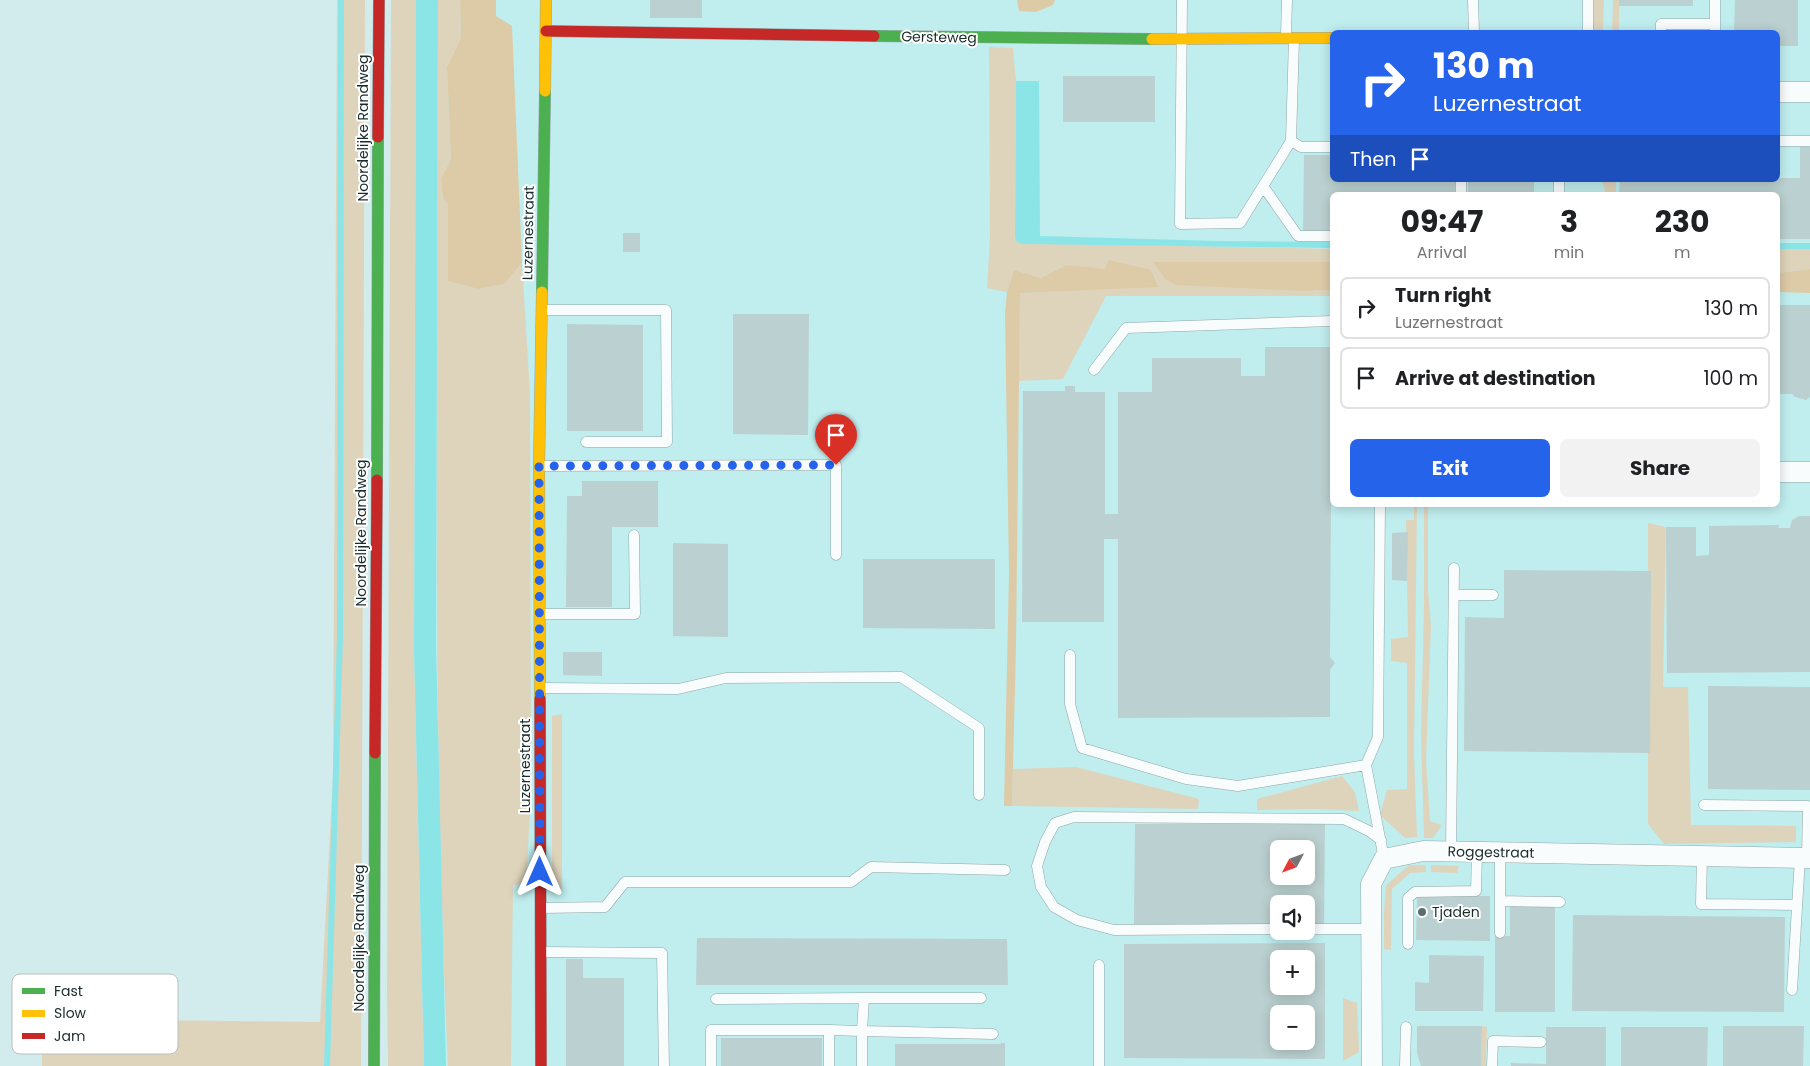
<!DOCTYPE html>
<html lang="en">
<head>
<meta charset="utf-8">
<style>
  body { margin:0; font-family:Poppins,sans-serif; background:#f2f2f2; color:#202124; height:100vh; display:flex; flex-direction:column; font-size:19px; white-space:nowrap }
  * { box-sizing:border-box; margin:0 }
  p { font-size:16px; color:#757577 }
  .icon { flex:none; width:28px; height:28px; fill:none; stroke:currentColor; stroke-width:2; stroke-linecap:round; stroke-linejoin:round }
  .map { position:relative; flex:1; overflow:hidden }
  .panel { position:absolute; left:1330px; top:192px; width:450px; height:315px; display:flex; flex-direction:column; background:#fff; border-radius:8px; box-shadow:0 2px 12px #0003 }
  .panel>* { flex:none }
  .top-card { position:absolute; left:1330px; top:30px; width:450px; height:152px; border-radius:8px; box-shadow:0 2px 12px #0003; background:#2563eb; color:#fff; overflow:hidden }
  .needle { width:32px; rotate:229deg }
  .buttons { position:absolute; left:1270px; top:840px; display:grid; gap:10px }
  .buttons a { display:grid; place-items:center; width:45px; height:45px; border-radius:8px; background:#fff; box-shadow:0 2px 12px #0003; font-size:25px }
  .pin { position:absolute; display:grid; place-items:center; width:42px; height:42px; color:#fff; margin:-51px -21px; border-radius:50% 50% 50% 0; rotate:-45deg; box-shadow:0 0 5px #0007 }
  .pin .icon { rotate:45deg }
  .me { position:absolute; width:55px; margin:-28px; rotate:0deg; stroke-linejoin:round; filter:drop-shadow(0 0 4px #0008) }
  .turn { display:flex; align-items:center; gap:18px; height:105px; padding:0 20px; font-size:22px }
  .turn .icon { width:65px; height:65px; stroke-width:2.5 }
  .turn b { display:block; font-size:35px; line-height:42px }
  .then { display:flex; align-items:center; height:48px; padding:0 20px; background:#0003; gap:10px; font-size:19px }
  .eta { display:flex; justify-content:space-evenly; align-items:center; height:85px; text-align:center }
  .eta b { font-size:30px; font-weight:700; line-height:35px }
  .cta { display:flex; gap:10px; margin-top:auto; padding:10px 20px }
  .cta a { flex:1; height:58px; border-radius:8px; background:#2563eb; color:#fff; font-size:20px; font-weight:700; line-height:58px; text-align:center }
  .cta a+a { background:#f2f2f2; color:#202124 }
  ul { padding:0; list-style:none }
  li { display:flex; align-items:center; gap:15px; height:62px; margin:0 10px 8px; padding:0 10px; border:2px solid #e0e0e0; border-radius:8px }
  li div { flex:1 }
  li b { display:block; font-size:19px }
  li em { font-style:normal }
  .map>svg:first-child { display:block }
  .built { fill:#c0edee; fill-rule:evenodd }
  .green { fill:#ded4bc }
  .forest { fill:#ddcaa7 }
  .water { fill:#8be5e7 }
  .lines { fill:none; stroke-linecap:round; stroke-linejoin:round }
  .stream { stroke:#8be5e7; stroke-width:6 }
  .building { fill:#bbd0d0; fill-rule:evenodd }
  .lane-casing { stroke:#92a6a7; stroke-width:11 }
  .street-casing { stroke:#92a6a7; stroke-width:21 }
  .fast-casing { stroke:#92a6a7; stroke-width:12 }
  .slow-casing { stroke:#92a6a7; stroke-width:12 }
  .jam-casing { stroke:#92a6a7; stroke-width:12 }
  .lane { stroke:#f8fcfc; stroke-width:10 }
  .street { stroke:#f8fcfc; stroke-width:20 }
  .fast { stroke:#4caf50; stroke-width:11 }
  .slow { stroke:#ffc107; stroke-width:11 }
  .jam { stroke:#c62828; stroke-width:11 }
  .route { stroke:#2563eb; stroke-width:9; stroke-dasharray:0 16.2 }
  .poi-dot { fill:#5a6f70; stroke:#fff; stroke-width:2 }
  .labels { text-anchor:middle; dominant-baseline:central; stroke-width:4; stroke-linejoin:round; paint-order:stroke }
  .street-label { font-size:14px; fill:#192c2c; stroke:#fff }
  .poi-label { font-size:14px; fill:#192c2c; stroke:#fff; text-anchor:start }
  .key { fill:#fff; stroke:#bac0c0; stroke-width:1 }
  .key-label { font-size:14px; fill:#192c2c }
</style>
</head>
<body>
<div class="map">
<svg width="1810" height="1066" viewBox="0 0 1810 1066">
  <rect width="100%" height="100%" fill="#d2eced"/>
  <path class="built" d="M438,0H1810V1066H446L436,643L435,403ZM1332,32H1778V180H1332ZM1332,195H1778V505H1332ZM1279,849H1306V876H1279ZM1279,904H1306V931H1279ZM1279,959H1306V986H1279ZM1279,1014H1306V1041H1279Z"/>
  <path class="green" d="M337,0H365L361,1066H42V1019L320,1022L333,777Z
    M391,0H416L414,652L424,1066H388L387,993Z
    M438,0H460L461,38L447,67L451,160L441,178L443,198L448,205V281L478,289L503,284L522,263L530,393L531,792L526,884L513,885L511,1066H448C431,711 438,355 438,0Z
    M1594,0H1604L1603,32H1593Z
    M1613,0H1619V32H1612Z
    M989,47L1013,48L1016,81L1015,237L1062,243L1332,249V262H1154L1166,280L1304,291L1332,290V296H1106L1063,379L1019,381L1020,293L1159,286L1151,270L1092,269L1066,265L1041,278L1014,270L1007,292L987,288L990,239Z
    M1602,180H1616V195H1606Z
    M1778,249H1810V269L1778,273Z
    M1414,505H1417L1414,754L1417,837L1405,838L1380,815L1387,790L1407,789V663L1391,661V639L1408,637L1406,520H1414Z
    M1424,505H1428V591L1431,625L1426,761L1430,821L1442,825L1433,838H1424L1421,735L1424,607Z
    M1648,523L1666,527L1663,687H1688L1691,825L1796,826V842L1664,844L1648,824Z
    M562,714V895L552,884V716Z
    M1076,767L1199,799L1198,809L1012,806L1013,769Z
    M1342,776L1355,792L1359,811L1317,809L1257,810V799Z
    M1409,865H1425L1426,872L1410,873L1392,889L1391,950L1384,949V911L1386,885Z
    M1431,865L1459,866L1457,873L1431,872Z
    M1343,998L1357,1003L1359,1052L1343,1061Z
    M1482,1026L1487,1027L1486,1066H1481Z"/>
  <path class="forest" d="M460,0H496V16L512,26L522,263L504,284L478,289L448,281V205L443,198L441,178L451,160L447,67L461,38Z
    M1017,0H1055L1053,5L1036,12L1019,11Z
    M1109,260L1151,270L1159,287L1020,293L1016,647L1012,806H1004L1009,573L1005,313L1007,292L1014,270L1041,278L1066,265L1105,269Z
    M1153,262H1332V290L1304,291L1176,285L1166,280Z
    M1810,269V293L1778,292V273Z"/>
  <path class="water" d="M416,0H438L436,643L446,1066H424L414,652Z
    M1016,81H1039L1040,236L1218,241L1332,242V248L1022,244L1016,241L1015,237Z
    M1778,243H1810V249H1778Z"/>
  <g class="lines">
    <path class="stream" d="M327,1066L340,637L341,0"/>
  </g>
  <path class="building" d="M650,0H702V18H650Z
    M1619,0H1693V6H1619Z
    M1735,0H1798V46H1778V32H1734Z
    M1063,76H1155V122H1063Z
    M1800,147H1810V239H1778V195H1619L1620,180H1778V178H1800Z
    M1304,155H1332V180H1455V195H1332V231H1303Z
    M1468,180H1534V195H1468Z
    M623,233H640V252H623Z
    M1778,305H1810V397L1806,400L1795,397L1792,394H1778Z
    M733,314H809L808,435L733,434Z
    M567,324L643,325V431H567Z
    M1265,347H1332L1330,657L1335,663L1330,670V717L1118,718V539H1104V622H1022L1023,391H1065V386H1075V392H1105V514H1118V392H1152V358H1241V376H1265Z
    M582,481H658V527H612V607H566L567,496H582Z
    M1799,516H1810V672L1667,673L1666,527H1696V556L1709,555V526L1779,525L1778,528H1790L1792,520Z
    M1408,532L1407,581L1392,580V533Z
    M673,543L728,544V637L673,636Z
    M863,559H995V629L863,628Z
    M1504,570L1651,571L1650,753L1464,751L1465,617L1504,618Z
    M563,652H602V676L563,675Z
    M1708,686L1810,687V790L1708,789Z
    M1135,824H1325L1324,924H1306V904H1279V924H1134ZM1279,849H1306V876H1279Z
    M1417,896H1490V941L1416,940Z
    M1510,906L1555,907V1012H1495V936H1510Z
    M1573,915L1785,917L1784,1012L1572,1011Z
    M697,938L1007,939L1008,985H696Z
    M1325,943V1059L1124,1058V944ZM1279,959H1306V986H1279ZM1279,1014H1306V1041H1279Z
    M1429,955L1484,956L1483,1011H1415V982L1429,983Z
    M566,959H583V978H624V1066H566Z
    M1417,1026H1482L1481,1066H1421L1417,1053Z
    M1723,1026H1804L1803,1066H1723Z
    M1546,1027H1606V1066H1511V1063L1546,1064Z
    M1621,1027H1708L1707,1066H1621Z
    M721,1038H822V1066H721Z
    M1001,1043H1005V1066H895V1044H1001Z"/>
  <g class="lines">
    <defs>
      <path id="lane" d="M1182,0L1180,224L1240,223L1291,141L1294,39
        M1473,0L1474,32
        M1588,0V32
        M1661,32V24H1715
        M1715,32V0
        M1286,36L1287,0
        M1291,141L1301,147H1332
        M1778,141H1810
        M1461,180V195
        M1559,180V195
        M1263,186L1298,236H1332
        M542,310H666L667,442H586
        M1094,370L1126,328L1332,321
        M540,466L836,465V555
        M1380,505L1378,737L1366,765L1384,859
        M1454,595H1493
        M540,614H635L634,535
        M1070,655V704L1082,748L1186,779L1238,786L1366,765
        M541,688L678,689L726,678L901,677L979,728V795
        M1704,805L1808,806L1807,858
        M1451,851L1454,568
        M1702,856L1701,904L1797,905
        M1500,901L1560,902
        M541,908L605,907L625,882H851L871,867L1005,870
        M1279,929L1114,930L1077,920L1054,907L1041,887L1037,866L1045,842L1055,823L1074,817L1344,819L1369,831L1381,840
        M1306,929H1371
        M1500,933V852
        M1408,944V898L1415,892L1476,891L1477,852
        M541,952L662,953L664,1066
        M1099,965V1066
        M1792,990L1800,858
        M981,998H864L862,1031L993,1034
        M716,999L864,998
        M829,1030L862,1031V1066
        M711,1066V1030H829V1066
        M1405,1066L1406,1027
        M1492,1066L1493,1041L1541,1042"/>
      <path id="street" d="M1778,92H1810
        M1778,472H1810
        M1372,1066L1371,884L1384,859L1423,851L1810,858"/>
      <path id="fast" d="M874,36L1152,39
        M542,292L545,91
        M377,480L378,137
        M374,1066L375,753"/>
      <path id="slow" d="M1152,39L1332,38
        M545,91L546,0
        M540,699L539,466L542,292"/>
      <path id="jam" d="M546,31L874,36
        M378,137L379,0
        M540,699L541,1066
        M375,753L377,480"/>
    </defs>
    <use href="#lane" class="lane-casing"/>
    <use href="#street" class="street-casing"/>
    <use href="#fast" class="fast-casing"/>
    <use href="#slow" class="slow-casing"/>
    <use href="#jam" class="jam-casing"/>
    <use href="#lane" class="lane"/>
    <use href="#street" class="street"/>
    <use href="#fast" class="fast"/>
    <use href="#slow" class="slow"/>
    <use href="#jam" class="jam"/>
  </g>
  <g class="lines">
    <path class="route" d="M540,872L539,466L836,465"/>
  </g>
  <circle class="poi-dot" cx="1422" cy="912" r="5"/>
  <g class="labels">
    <g class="street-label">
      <text transform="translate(939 37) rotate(1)">Gersteweg</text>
      <text transform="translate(363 128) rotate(-90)">Noordelijke Randweg</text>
      <text transform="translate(528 233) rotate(-89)">Luzernestraat</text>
      <text transform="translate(361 533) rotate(-90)">Noordelijke Randweg</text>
      <text transform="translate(525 766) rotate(-90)">Luzernestraat</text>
      <text transform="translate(1491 852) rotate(1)">Roggestraat</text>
      <text transform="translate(359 938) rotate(-90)">Noordelijke Randweg</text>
    </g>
    <g class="poi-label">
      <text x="1432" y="912">Tjaden</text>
    </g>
  </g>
  <rect x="12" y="974" width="166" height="80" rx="8" class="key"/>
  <rect x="22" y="988" width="23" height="6" fill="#4caf50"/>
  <rect x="22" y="1010" width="23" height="7" fill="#ffc107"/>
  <rect x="22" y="1033" width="23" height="6" fill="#c62828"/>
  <g class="key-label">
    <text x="54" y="996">Fast</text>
    <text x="54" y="1018">Slow</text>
    <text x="54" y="1041">Jam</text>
  </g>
</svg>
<div class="buttons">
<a><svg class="needle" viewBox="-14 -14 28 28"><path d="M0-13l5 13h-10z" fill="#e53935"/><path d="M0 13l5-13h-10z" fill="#757577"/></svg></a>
<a><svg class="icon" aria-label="sound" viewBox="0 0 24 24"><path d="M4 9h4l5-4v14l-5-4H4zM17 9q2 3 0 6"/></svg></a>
<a>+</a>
<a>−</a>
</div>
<div class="pin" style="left:836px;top:465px;background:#d93025"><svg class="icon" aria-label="arrive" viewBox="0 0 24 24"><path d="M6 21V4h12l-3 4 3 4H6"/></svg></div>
<svg class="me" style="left:540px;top:872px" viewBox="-20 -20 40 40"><path d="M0-17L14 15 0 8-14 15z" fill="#2563eb" stroke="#fff" stroke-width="4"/></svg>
<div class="top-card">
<div class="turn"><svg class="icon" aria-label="right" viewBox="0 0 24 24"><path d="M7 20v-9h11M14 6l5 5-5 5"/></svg><div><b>130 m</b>Luzernestraat</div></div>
<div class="then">Then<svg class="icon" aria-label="arrive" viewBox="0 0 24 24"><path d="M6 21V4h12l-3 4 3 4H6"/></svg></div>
</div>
<section class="panel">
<div class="eta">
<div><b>09:47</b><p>Arrival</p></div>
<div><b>3</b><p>min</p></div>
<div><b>230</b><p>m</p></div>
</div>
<ul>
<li><svg class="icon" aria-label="right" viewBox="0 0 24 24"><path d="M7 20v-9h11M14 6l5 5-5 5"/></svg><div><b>Turn right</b><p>Luzernestraat</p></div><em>130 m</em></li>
<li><svg class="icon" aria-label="arrive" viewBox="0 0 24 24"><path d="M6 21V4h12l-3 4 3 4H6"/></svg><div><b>Arrive at destination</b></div><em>100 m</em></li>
</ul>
<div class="cta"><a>Exit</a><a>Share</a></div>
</section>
</div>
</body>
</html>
